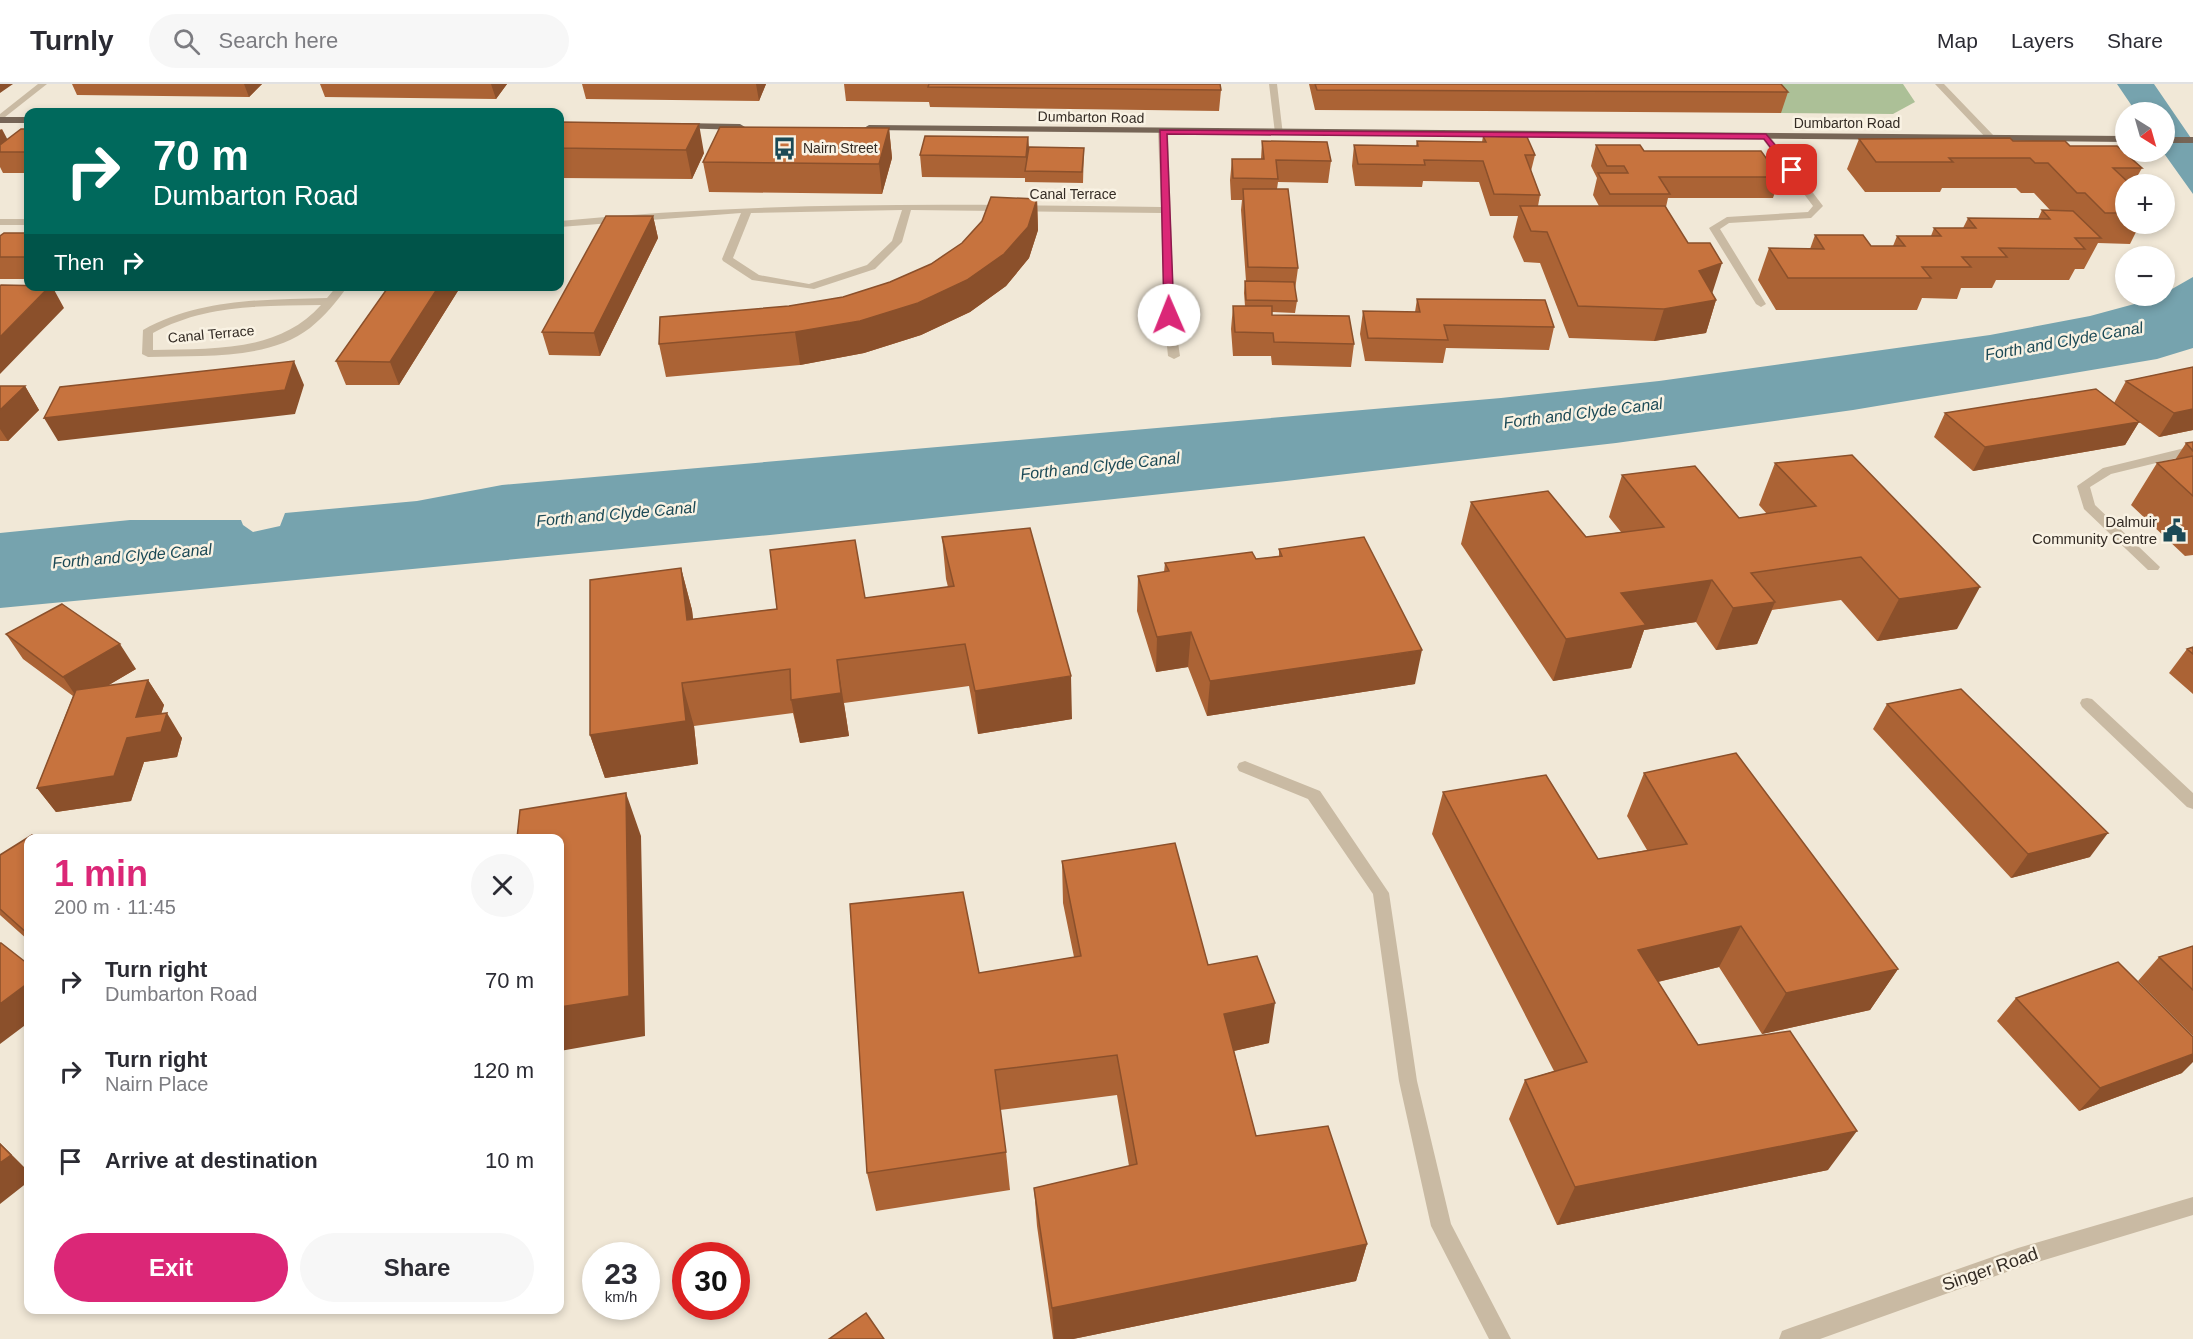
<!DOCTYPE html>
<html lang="en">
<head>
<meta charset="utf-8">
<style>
  body { margin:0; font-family:Arial,sans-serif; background:#f7f7f7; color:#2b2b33; height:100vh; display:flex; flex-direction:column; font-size:22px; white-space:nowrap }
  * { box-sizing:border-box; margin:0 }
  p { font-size:20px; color:#7c7c81 }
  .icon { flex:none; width:33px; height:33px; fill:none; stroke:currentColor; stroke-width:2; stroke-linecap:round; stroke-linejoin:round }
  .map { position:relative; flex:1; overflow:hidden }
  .panel { position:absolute; left:24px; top:750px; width:540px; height:480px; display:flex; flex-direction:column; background:#fff; border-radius:12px; box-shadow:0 3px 9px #0003 }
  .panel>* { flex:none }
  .guide { position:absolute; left:24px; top:24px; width:540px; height:183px; border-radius:12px; box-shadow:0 3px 9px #0003; background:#00695c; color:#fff; overflow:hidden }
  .needle { width:39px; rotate:143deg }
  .fabs { position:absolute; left:2115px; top:18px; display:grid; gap:12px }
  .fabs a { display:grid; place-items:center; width:60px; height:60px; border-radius:50%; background:#fff; box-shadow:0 3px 9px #0003; font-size:30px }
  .speed { position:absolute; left:582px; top:1158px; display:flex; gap:12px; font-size:30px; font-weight:700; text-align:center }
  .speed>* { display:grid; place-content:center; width:78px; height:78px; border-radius:50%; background:#fff; box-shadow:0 3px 9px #0003; line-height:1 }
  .speed small { font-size:15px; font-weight:400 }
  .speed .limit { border:9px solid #d22; background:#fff; color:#111 }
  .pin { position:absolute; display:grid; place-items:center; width:51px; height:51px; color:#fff; margin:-26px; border-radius:12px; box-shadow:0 3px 9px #0006 }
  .me { position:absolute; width:66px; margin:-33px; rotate:359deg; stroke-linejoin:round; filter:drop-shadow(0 0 4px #0008) }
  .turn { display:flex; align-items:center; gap:21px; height:126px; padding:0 30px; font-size:27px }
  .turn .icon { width:78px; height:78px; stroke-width:2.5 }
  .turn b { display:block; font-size:42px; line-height:51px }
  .then { display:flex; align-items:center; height:57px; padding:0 30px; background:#0003; gap:12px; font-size:22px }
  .round { display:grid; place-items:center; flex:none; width:63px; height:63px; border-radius:32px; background:#f7f7f7 }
  .overview { display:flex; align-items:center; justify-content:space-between; height:102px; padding:0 30px }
  h1 { font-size:36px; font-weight:800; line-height:45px; color:#db2777 }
  .cta { display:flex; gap:12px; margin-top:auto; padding:12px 30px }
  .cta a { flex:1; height:69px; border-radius:36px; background:#db2777; color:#fff; font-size:24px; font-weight:800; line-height:69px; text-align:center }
  .cta a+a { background:#f7f7f7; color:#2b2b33 }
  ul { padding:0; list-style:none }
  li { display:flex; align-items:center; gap:18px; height:90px; padding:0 30px }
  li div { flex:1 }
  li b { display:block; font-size:22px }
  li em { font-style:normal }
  header { display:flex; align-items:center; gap:36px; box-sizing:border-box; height:84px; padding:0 30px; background:#fff; border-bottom:2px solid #e1e1e2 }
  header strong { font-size:28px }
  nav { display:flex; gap:33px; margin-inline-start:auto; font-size:21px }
  .search { width:420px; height:54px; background:#f7f7f7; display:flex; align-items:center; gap:15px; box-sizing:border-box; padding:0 21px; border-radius:33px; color:#7c7c81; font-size:22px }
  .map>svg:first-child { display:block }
  .green { fill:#acc097 }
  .water { fill:#76a3ae }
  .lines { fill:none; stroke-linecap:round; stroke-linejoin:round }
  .service { fill:#c9baa3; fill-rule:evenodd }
  .minor { fill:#c9baa3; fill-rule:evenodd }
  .primary { fill:#766556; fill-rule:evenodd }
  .wall { fill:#ab6335 }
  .shaded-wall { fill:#8b502b }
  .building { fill:#c7733e; stroke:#8b502b; stroke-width:1.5 }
  .route { fill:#db2777; stroke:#8e194d; stroke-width:1.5 }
  .labels { text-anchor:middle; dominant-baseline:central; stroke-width:5; stroke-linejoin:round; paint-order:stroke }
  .far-street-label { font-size:14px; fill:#342c25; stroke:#f9f2e3 }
  .far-poi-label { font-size:14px; fill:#342c25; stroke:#f9f2e3; text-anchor:start }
  .poi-label { font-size:15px; fill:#342c25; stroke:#f9f2e3; text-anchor:end }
  .water-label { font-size:16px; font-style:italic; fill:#1b4955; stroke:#f9f2e3 }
  .near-street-label { font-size:18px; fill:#342c25; stroke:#f9f2e3 }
</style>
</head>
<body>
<header>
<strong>Turnly</strong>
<div class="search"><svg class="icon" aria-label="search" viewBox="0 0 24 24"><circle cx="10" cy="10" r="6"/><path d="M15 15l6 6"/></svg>Search here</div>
<nav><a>Map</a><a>Layers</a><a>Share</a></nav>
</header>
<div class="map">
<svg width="2193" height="1255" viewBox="0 0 2193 1255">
  <rect width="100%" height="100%" fill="#f1e8d7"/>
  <path class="green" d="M1769,0H1903L1915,18L1893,30L1781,29Z"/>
  <path class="water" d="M2117,0H2154L2193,57V110L2163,68L2164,28H2136Z
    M2193,193V264L2157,275L1853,326L1616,359L1286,397L770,451L0,524V449L130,436H241L243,441L253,448L280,442L285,429L417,417L502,401L1501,314L1659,297L1990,251L2090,232L2164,212L2165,209Z"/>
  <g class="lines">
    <path class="service" d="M2193,362V370L2111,390L2090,403L2095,421L2160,483L2158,486H2148L2084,425L2077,402L2103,384Z"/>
    <path class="minor" d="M38,0H47L0,37V30Z
      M1269,0H1277L1283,51L1275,49Z
      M1935,0H1944L1994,52V56H1988Z
      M1163,44L1168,47L1174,231L1180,272L1174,275L1168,272L1164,231L1161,129L911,126L902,158L875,185L814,205L752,196L723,177L722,175L741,129L560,143V137C760,117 960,120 1161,123L1158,47ZM902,126L892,157L867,181L809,200L759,191L733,174L751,129Z
      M1766,50L1769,51L1823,122L1811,134L1729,139L1720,145L1766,220L1761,223L1756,220L1709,144L1727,133L1808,128L1813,122L1761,53Z
      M0,135H28V141H0Z
      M337,202H348C337,217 325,232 310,244C267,277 200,271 148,273L142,270L143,246C201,214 263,216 327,214ZM321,221C278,269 213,264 153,266V249C205,220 262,222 321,221Z
      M2087,614L2092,615L2193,709V725L2187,723L2082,623L2080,619L2082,615Z
      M1245,677L1320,707L1389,809L1417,997L1451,1140L1511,1255H1489L1431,1142L1399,997L1373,810L1308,715L1239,687L1237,683L1239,679Z
      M2193,1113V1131L2018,1184L1820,1255H1779L1782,1247L1790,1244L2018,1164Z"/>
    <path class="primary" d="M0,33H28V39H0Z
      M680,39L740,40L745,43L740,46L677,44V40Z
      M869,41L2126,52V58L866,46L864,44Z
      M2164,53H2193V59H2164Z"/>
  </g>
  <path class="wall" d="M72,0H262L249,13L77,11Z
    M320,0H507L496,15L325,13Z
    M582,0H766L759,17L586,15Z
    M844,0H1220L1221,6L1219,27L930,23L929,18L846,17Z
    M1309,0H1781L1788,8L1781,29L1315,26Z
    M560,38L704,69L692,95L560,94Z
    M889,44L892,74L882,110L709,108L703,78Z
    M0,45L7,56L28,45V89H3L0,83Z
    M1483,52L1535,71L1531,87L1540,111L1538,122H1599L1593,111L1597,94L1591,82L1596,61L1644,67L1780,93L1773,114H1668L1666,123L1716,216L1706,249L1654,257L1569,254L1540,179L1524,178L1513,153L1518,132H1490L1479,98L1423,97L1422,103L1355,102L1352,82L1354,61L1416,62L1417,57L1482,58Z
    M1028,53L1029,63L1084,64L1083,99L1025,98V94L922,93L920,71Z
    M1859,55L2013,57L2070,62L2142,84L2133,100H2126V140H2140L2130,160L2098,159L2084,185H2075L2069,196H1996L1992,204H1961L1957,215L1922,214L1917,226H1776L1758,196L1769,164L1810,165L1815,151L1871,162H1893L1897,152H1931L1934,144H1963L1968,134L2038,135L2042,126H2050L2034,109H2021L2016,104H1942L1940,108H1865L1847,85Z
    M1262,57L1331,77L1328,99L1278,98L1277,105L1298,184L1295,206L1297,217L1295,229L1272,228V231L1354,260L1351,283L1272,281L1271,272H1233L1231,245L1233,222H1245L1244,209L1245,197H1246L1241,126L1242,116H1231L1230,96L1232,75H1261Z
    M1037,115L1038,146L1029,174L1006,202L970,228L921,251L864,269L800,281L666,293L659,260L789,222L843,213L890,198L931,180Z
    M653,132L658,154L600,272L549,271L542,248Z
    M28,149V195H0V152Z
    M389,202H461L399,301H346L336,277Z
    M1417,215L1554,243L1549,266L1446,264L1443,279L1365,277L1360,250L1363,227L1415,228Z
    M2193,283V346L2159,353L2139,338L2125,361L1973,387L1934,353L1945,329L2114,319L2126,297Z
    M0,302H25L39,326L8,357H0Z
    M2193,358V471L2185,472L2131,421L2157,379L2175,376L2186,359Z
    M1775,379L1957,545L1877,557L1841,516L1772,526L1757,560L1716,566L1696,538L1644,546L1631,584L1553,597L1461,460L1471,418L1586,453L1621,448L1609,433L1622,391L1739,434L1767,430L1759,421Z
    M942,453L1072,635L978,650L969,602L844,619L849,652L800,659L793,629L694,642L698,680L605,694L590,651L681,484L692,526L693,535L865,514L948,503L946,495Z
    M1279,465L1415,600L1207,632L1188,583L1156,588L1137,527L1138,492L1164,488L1165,479L1256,475L1279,472Z
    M6,550L136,585L107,602L148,596L164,621L161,630L182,654L177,673L144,678L131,717L56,728L37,704L73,612L23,575Z
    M2193,563V610L2169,589L2187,565Z
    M1887,620L2090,773L2011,794L1873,645Z
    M1644,689L1898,885L1870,926L1762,950L1719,883L1658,898L1698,961L1828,1086L1557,1141L1509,1035L1525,996L1554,987L1432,750L1443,708L1598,775L1647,766L1627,732Z
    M28,754V856L0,831V771Z
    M1062,777L1208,881L1269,959L1234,967L1256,1052L1367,1160L1356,1197L1073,1255H1053L1037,1142L1034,1104L1129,1082L1117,1011L1000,1026L1006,1068L1010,1106L876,1127L867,1089L979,889L1074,873L1063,819Z
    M2193,862V952L2138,897L2159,873Z
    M2016,914L2182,989L2079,1027L1997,937Z"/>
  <path class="shaded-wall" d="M0,0H13L0,9Z
    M244,0H262L249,13Z
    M491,0H507L496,15Z
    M756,0H766L759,17Z
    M699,40L704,69L692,95L686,66Z
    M889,44L892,74L882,110L879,80Z
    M2,45L13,66L0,68V46Z
    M1028,53L1029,74L1026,87V73Z
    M1037,115L1038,146L1029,174L1006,202L970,228L921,251L864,269L800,281L795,248L918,219Z
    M653,132L658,154L600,272L594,249Z
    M1722,179L1712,210L1699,187Z
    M50,202H52L64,224L0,290V253Z
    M439,202H461L399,301L390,278Z
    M1716,216L1706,249L1654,257L1664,225Z
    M294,277L304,301L295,330L58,357L44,334Z
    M25,302L39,326L8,357L0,345V326Z
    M2193,325V346L2159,353L2174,329Z
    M2139,338L2125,361L1973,387L1985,363Z
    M681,484L692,526L698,579L687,536Z
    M1712,496L1696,538L1644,546L1631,584L1553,597L1566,555L1621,509Z
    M1980,503L1957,545L1877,557L1899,515Z
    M1775,518L1757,560L1716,566L1733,524Z
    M1191,548L1188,583L1156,588L1157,553Z
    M120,560L136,585L80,618L63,593Z
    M1422,566L1415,600L1207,632L1210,597Z
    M837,576L849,652L800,659L791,616Z
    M1071,592L1072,635L978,650L975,607Z
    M148,596L164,621L155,649L167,629L182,654L177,673L144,678L131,717L56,728L37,704L127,654L136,633Z
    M682,599L694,642L698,680L605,694L590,651Z
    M626,709L641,752L645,952L560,967V923Z
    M2108,749L2090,773L2011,794L2028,770Z
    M1741,842L1719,883L1620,907L1638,866Z
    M1898,885L1870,926L1762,950L1786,909Z
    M28,899V939L0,960V920Z
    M1275,919L1269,959L1220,970L1224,930Z
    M2193,970V978L2182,989L2079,1027L2100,1004Z
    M1857,1047L1828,1086L1557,1141L1575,1103Z
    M0,1059L28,1087V1098L0,1120Z
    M1367,1160L1356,1197L1073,1255H1054L1052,1224Z"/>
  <path class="building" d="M929,0H1220L1221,6L928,3Z
    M1315,0H1781L1788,8L1317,6Z
    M560,38L699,40L686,66L560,64Z
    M720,43L889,44L879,80L703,78Z
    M21,45H28V68H0V61Z
    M925,52L1028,53L1026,73L920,71Z
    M1483,52L1527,53L1535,71H1525L1540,111L1494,110L1483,77L1424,76L1425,81L1358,80L1354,61L1418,62L1417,57L1486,58Z
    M2010,54L2013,57H2065L2070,62H2117L2142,84H2113L2130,100H2126V129H2105L2085,109H2077L2048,79H2035L2030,74H1949L1953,78H1876L1859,55Z
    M1262,57L1327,58L1331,77L1276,76L1278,95L1233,94L1232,75H1264Z
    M1596,61H1640L1644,67H1761L1780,93H1659L1670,110H1610L1598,89H1628L1624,82H1607Z
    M1029,63L1084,64L1082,88L1025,87Z
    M1243,105H1288L1298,184L1248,183Z
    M991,113L1037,115L1028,143L1004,170L967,196L918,219L860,237L795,248L659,260L660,233L789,222L843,213L890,198L931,180L962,159L982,137Z
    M1520,122H1665L1688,159H1710L1722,179L1699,187L1716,216L1664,225L1578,222L1547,148L1531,147Z
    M2042,126L2073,127L2101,154H2075L2085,165L1999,164L2007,173H1962L1971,183H1922L1931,194H1788L1769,164L1824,165L1815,151H1863L1871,162H1905L1897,152H1941L1934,144H1976L1968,134L2050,135Z
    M606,132H653L594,249L542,248Z
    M4,149H28V173H0V152Z
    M1245,197L1294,198L1297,217L1246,216Z
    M1,201L50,202L0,253V202Z
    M389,202H439L390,278L336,277Z
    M1417,215L1545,216L1554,243L1444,241L1448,256L1368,254L1363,227L1420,228Z
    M1233,222H1272V231L1349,232L1354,260L1274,258L1273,249L1235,248Z
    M294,277L285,306L44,334L60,303Z
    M2193,283V325L2174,329L2126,297Z
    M0,302H25L0,326Z
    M2096,305L2139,338L1985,363L1945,329Z
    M2193,358V367L2186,359Z
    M1852,371L1980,503L1899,515L1861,473L1751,489L1775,518L1733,524L1712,496L1621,509L1646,541L1566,555L1471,418L1548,407L1586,453L1664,443L1622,391L1695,382L1739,434L1816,422L1775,379Z
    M2193,372V412L2157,379Z
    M1030,444L1071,592L975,607L965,560L837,576L841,609L791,616L790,585L682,599L686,637L590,651V496L681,484L687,536L777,525L770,466L855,456L865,514L954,502L942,453Z
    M1364,453L1422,566L1210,597L1191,548L1157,553L1138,492L1169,487L1165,479L1252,468L1256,475L1282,472L1279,465Z
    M62,520L120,560L63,593L6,550Z
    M2193,563V570L2187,565Z
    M148,596L136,633L167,629L161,648L127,654L114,692L37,704L76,606Z
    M1961,605L2108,749L2028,770L1887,620Z
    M1736,669L1898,885L1786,909L1741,842L1638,866L1698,961L1790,947L1857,1047L1575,1103L1525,996L1587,978L1443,708L1546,691L1598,775L1687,760L1644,689Z
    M626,709L629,912L560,923V754H517L520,726Z
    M32,751L37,754H28V850L0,825V771Z
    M1175,759L1208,881L1257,872L1275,919L1224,930L1256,1052L1328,1042L1367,1160L1052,1224L1034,1104L1137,1080L1117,971L995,986L1006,1068L867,1089L850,820L963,808L979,889L1081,872L1062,777Z
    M0,859H1L28,880V899L0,920Z
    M2193,862V906L2159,873Z
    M2118,878L2193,953V970L2100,1004L2016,914Z
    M0,1060L11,1071L0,1079Z
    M866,1229L884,1255H829Z"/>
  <path class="route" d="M1160,46L1766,50L1796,86L1789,88L1764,55L1167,50L1174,231L1169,234L1164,231Z"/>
  <defs>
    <symbol id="bus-bare" viewBox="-9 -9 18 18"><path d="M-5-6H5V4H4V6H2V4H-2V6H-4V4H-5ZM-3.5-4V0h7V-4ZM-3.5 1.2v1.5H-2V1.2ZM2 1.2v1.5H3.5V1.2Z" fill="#1b4955" stroke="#f9f2e3" stroke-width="2.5" paint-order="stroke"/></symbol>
    <symbol id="civic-bare" viewBox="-9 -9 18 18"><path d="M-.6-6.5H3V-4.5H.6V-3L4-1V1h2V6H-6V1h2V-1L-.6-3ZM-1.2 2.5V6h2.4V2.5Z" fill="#1b4955" stroke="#f9f2e3" stroke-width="2.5" paint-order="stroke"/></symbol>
  </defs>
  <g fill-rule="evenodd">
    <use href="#bus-bare" x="768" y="48" width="33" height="33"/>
    <use href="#civic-bare" x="2158" y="430" width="33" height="33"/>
  </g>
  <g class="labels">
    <g class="far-street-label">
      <text transform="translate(1091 33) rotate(1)">Dumbarton Road</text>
      <text x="1847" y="39">Dumbarton Road</text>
      <text x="1073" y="110">Canal Terrace</text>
      <text transform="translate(211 250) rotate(-5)">Canal Terrace</text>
    </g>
    <g class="far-poi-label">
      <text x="803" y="64">Nairn Street</text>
    </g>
    <g class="poi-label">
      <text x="2157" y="437">Dalmuir<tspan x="2157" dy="17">Community Centre</tspan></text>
    </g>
    <g class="water-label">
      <text transform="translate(2064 257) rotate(-10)">Forth and Clyde Canal</text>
      <text transform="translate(1583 329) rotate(-7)">Forth and Clyde Canal</text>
      <text transform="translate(1100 382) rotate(-6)">Forth and Clyde Canal</text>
      <text transform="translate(616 430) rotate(-5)">Forth and Clyde Canal</text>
      <text transform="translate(132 472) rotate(-5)">Forth and Clyde Canal</text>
    </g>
    <g class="near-street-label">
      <text transform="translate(1990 1185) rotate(-19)">Singer Road</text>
    </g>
  </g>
</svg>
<div class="fabs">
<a><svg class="needle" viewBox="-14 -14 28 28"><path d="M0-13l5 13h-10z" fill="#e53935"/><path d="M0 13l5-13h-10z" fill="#7c7c81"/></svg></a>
<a>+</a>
<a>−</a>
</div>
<div class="speed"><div>23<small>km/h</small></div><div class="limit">30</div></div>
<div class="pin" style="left:1792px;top:86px;background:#d93025"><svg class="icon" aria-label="arrive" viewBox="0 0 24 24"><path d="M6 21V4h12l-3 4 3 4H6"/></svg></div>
<svg class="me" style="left:1169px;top:231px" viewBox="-20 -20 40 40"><circle r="19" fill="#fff"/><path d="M0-13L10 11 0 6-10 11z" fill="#db2777"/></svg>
<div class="guide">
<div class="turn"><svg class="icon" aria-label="right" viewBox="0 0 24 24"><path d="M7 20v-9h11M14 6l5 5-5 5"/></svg><div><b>70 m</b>Dumbarton Road</div></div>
<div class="then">Then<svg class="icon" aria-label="right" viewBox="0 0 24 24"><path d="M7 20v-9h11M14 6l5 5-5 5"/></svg></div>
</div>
<section class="panel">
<div class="overview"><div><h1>1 min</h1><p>200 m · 11:45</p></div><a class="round"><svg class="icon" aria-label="close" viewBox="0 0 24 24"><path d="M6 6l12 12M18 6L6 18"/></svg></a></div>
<ul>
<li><svg class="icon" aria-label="right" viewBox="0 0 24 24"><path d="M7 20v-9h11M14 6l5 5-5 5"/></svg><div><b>Turn right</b><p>Dumbarton Road</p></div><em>70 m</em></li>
<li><svg class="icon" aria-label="right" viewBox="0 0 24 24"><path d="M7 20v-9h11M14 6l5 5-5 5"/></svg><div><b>Turn right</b><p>Nairn Place</p></div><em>120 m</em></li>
<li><svg class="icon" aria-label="arrive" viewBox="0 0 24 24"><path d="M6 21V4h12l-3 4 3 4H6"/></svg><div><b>Arrive at destination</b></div><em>10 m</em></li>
</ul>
<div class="cta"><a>Exit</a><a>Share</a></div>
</section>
</div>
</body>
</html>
